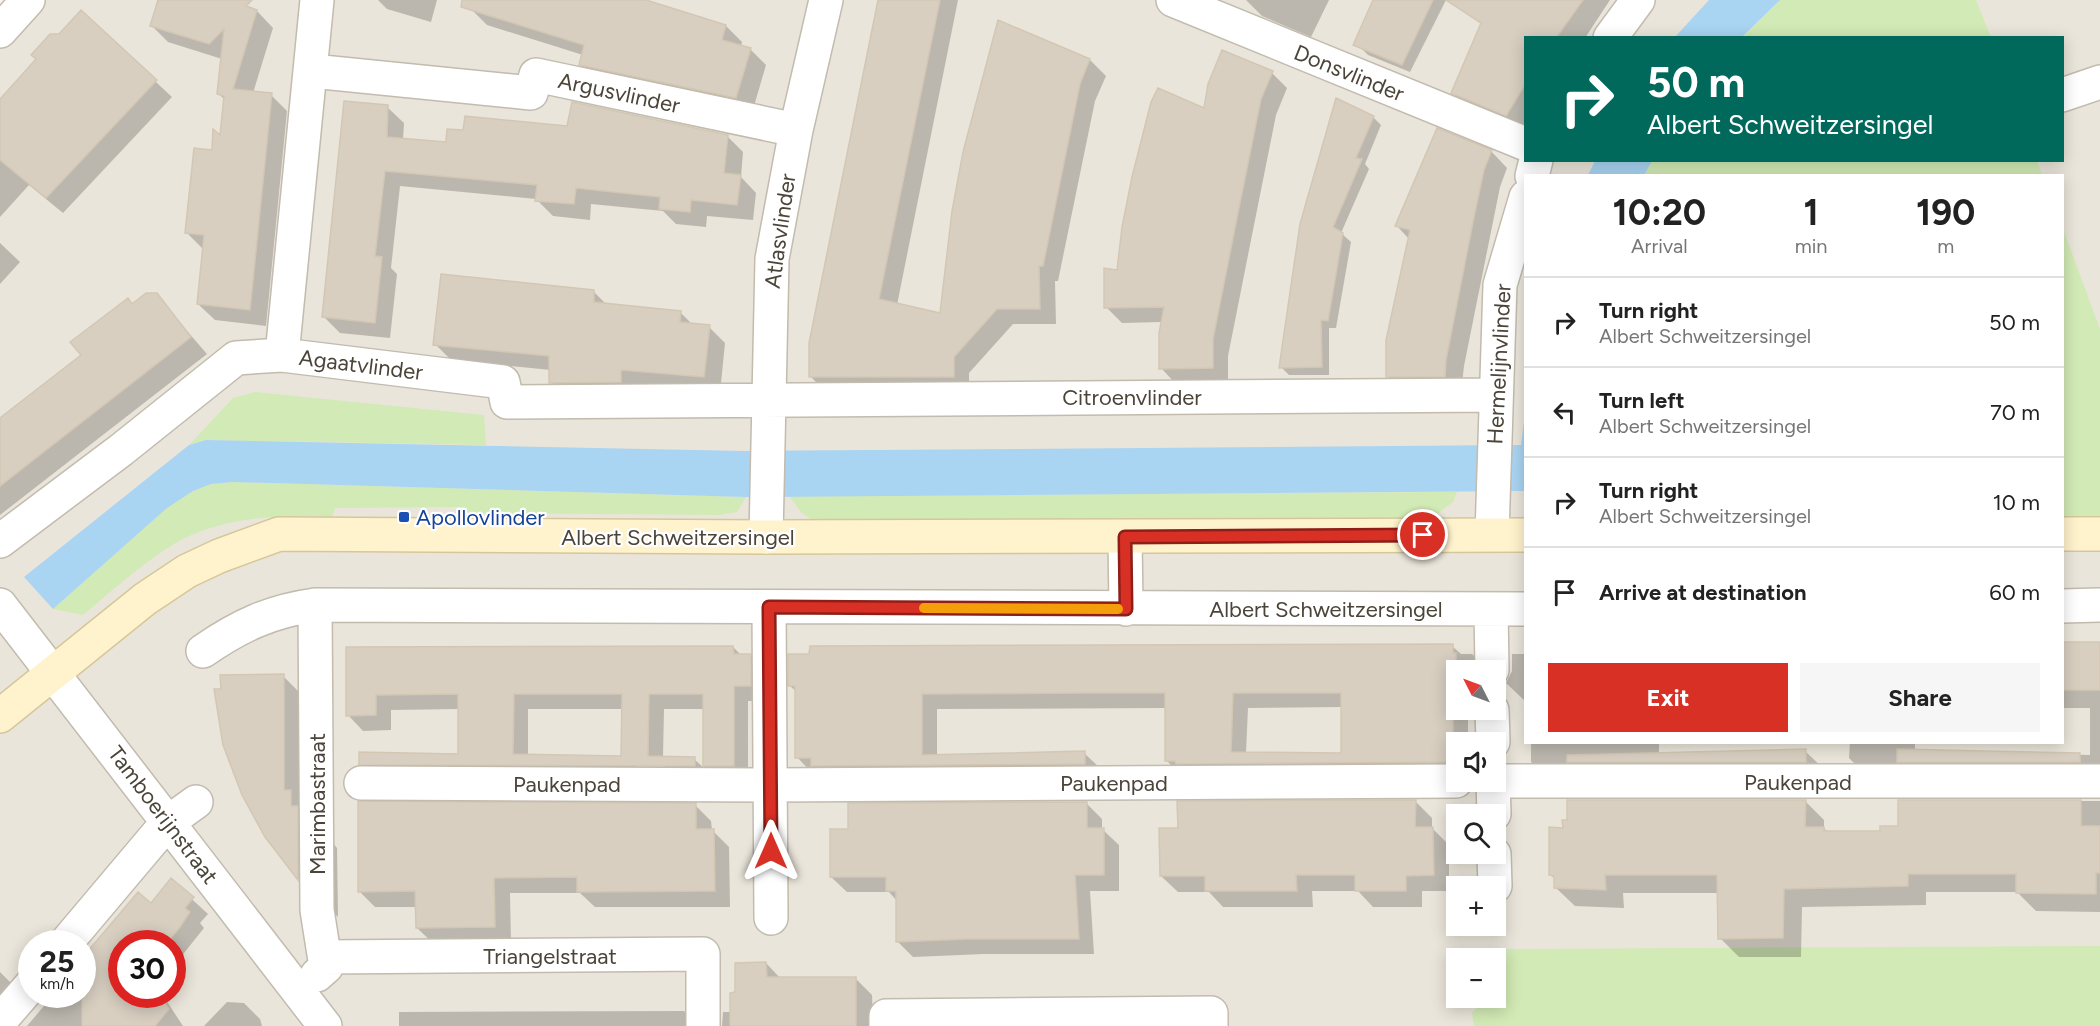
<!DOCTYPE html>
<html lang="en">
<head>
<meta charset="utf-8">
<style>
  body { margin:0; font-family:Figtree,sans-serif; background:#f6f6f6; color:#222; height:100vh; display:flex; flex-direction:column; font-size:22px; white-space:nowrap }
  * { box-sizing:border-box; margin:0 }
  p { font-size:20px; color:#767676 }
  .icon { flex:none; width:33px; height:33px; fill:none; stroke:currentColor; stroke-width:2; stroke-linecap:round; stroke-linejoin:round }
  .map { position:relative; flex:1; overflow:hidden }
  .details { position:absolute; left:1524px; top:174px; width:540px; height:570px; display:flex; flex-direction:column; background:#fff; border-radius:0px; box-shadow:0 3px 15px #0003 }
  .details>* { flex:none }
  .guide { position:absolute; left:1524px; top:36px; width:540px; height:126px; border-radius:0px; box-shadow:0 3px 15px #0003; background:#00695c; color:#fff; overflow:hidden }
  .needle { width:39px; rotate:312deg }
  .buttons { position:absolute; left:1446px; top:660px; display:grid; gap:12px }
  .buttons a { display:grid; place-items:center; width:60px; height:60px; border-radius:0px; background:#fff; box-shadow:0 3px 15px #0003; font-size:30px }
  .speed { position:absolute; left:18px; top:930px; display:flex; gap:12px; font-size:30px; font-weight:700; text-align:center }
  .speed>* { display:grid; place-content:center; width:78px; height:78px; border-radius:50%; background:#fff; box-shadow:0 3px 15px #0003; line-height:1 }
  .speed small { font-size:15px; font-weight:400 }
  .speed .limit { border:9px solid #d22; background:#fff; color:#111 }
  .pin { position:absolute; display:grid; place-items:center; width:51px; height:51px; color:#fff; margin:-26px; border:3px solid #fff; border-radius:50%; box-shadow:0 2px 6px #0007 }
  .me { position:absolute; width:66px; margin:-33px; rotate:0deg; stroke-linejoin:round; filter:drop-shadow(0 0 4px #0008) }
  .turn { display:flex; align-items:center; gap:21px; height:126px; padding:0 24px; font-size:27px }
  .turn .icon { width:78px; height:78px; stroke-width:2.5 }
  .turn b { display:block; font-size:42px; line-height:51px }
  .eta { display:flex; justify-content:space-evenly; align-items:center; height:102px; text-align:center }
  .eta b { font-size:36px; font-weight:700; line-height:42px }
  .primary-button { display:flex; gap:12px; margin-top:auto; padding:12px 24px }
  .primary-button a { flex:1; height:69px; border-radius:0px; background:#d93025; color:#fff; font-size:24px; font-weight:700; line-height:69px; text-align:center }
  .primary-button a+a { background:#f6f6f6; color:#222 }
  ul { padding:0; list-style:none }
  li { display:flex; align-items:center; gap:18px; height:90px; padding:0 24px; border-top:2px solid #e0e0e0 }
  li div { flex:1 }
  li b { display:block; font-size:22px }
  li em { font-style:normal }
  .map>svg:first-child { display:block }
  .residential { fill:#eae5da; fill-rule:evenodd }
  .green { fill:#d2eab5 }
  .water { fill:#a9d4f2 }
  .shadow { fill:#0003; fill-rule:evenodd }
  .building { fill:#d8cfc1; stroke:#d3c7b4; stroke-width:1.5; fill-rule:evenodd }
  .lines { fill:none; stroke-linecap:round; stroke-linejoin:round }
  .street-casing { stroke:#c2bbae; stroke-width:36 }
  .secondary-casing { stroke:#d6c79b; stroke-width:36 }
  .street { stroke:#fff; stroke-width:33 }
  .secondary { stroke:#fff3cd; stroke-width:33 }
  .route-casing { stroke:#8d1f18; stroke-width:15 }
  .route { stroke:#d93025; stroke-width:10 }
  .slow { stroke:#f59e0b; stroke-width:10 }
  .transit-dot { fill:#1a4fb4; stroke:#fff; stroke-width:2 }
  .labels { text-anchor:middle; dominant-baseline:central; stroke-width:4.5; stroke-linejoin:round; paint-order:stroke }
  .street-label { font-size:22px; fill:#4b4439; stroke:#fff }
  .transit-label { font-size:22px; fill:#164399; stroke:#fff; text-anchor:start }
</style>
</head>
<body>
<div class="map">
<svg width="2100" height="1026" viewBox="0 0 2100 1026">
  <rect width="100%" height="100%" fill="#f6f3ec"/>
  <path class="residential" d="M45,0H2100V1026H0V47ZM1526,38H2062V160H1526ZM1526,176H2062V742H1526ZM1456,670H1496V710H1456ZM1456,742H1496V782H1456ZM1456,814H1496V854H1456ZM1456,886H1496V926H1456ZM32,944H82V994H32ZM122,944H172V994H122ZM1456,958H1496V998H1456Z"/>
  <path class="green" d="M1780,0H1976L1991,37L1742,38Z
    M1652,160H2037L2042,175H1644Z
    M2063,229L2100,329V516H2063Z
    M255,392L484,415L486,445L206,440L189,445L233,398Z
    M233,482L746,497L737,512L719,515L469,513L464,507L335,508L332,517C281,514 219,517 174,544C141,564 112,591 83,615L53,609L167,508L193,491L211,484Z
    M1457,492L1453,502L1429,520L818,524L802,513L789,496Z
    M2100,946V1026H1474L1472,1013L1486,998H1496L1503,949Z"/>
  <path class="water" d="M1709,0H1780L1742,37H1675Z
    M1595,161V160L1652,161L1644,175H1588Z
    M1525,414V491L746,497L233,482L211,484L193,491L167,508L53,609L24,577L189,445L206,440L744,451L1521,445Z"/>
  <path class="shadow" d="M159,0H233L238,5L257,11L273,28L253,93L271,95L287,111L266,326L215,320L198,304L204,250L187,233L214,152L221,138L225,100L219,94L222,59L168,42L151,25Z
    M378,0H437L431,22L387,9Z
    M473,0H642L726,26L742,42L741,46L750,49L766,65L752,113L597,81L581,65L583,55L487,25L471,9Z
    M879,0H958L897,305L941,315L999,22L1090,60L1106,76L1095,101L1058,281H1055L1056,324H1013L969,373V392H826L810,376Z
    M1246,0H1329L1311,37L1262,16Z
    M1386,0H1446L1410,72L1368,55L1360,47Z
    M1511,0H1610L1585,38H1526V126L1523,131L1470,110L1453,93Z
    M81,12L172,97L63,213L29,185L0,217V101Z
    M1272,73L1287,88L1276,115L1252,235L1228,356V383L1176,384L1161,368L1162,322L1122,323L1106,307L1119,272L1205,110Z
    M387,107L404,123L403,140L447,144L465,132L568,128L727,136L743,152L741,177L756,193L753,220L707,216L706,227L676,224L663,211L591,204L590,220L553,216L536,199L400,186L391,268L397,274L390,338L340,333L324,317Z
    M1373,117L1381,125L1365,164L1369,169L1341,233L1351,242L1336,328H1329V375H1289L1281,367L1302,226Z
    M1491,151L1507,168L1500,187L1464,366L1461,393H1404L1388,376L1409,239L1397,226Z
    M0,243L20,262L0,284Z
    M593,291L607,305L680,312L693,325L709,327L725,343L720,393L567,398L551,382V370L451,360L435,344Z
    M156,295L207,354L0,515V428L83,355L128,300L133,305Z
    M2100,643V781L1868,777L1849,758L1850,742H1915V751L2090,755V708H2062V644Z
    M1452,646L1461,654H1472L1488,669L1456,670V710H1468V742H1456V777L1182,776L1166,760V708L937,709V756L1084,753L1100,768L812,773L797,757V692L790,686ZM1343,707L1342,755L1246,753L1248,708Z
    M733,647L741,655H750L765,671L766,701H748V781L376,780L360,764L459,755V709L391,710V730L363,731L348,715L347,648ZM528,709H623L622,757L528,756ZM664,709H705V769L694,759L663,758ZM636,764H665V767H636Z
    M1512,654H1526V702L1506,683L1512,671Z
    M283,676L323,716L331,841L337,848L338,917L299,879L259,825Z
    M1531,742H1659V754L1805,751L1824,769L1550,780L1531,762Z
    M1415,801L1432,818V828L1449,845V891H1422V907H1373L1358,891H1312L1313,907H1223L1209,892H1178L1161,876L1180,829Z
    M1805,801L1824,820V828L1828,833H1882L1900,827L1899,801H2100V912L2036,911L2017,892H1926V905L1802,907L1801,957H1739L1720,938L1719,893H1623L1624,908L1575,906L1556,888V880L1551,875L1565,829Z
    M1086,803L1102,819V829L1119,845V891H1090L1094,954H984L913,957L897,941V901L889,892H847L831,877L850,830Z
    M695,805L711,821L712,830L729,847L730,907H595L580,893H510L511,943L434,944L417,928V907H375L359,891Z
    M171,880L208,914L200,923L204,928L172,968V944H122V994H162L183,1026H27L54,994H82L151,905Z
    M766,963L781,979H856L872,995L873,1026H722L723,1012H732L737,994Z
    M0,972L11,983L10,1000L0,1007Z
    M227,1002L244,1003L260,1019L262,1026H204Z
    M684,1011L698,1026H399V1012Z"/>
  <path class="building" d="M158,0H252L246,6L257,10L233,89L272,93L250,310L197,304L204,235L185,233L194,148L212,150L213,129L220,135L224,96L217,94L224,29L209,44L150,26Z
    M462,0H646L726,25L722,40L751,48L736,98L579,65L584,45L461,7Z
    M878,0H940L879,299L940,313L952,211L963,152L998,20L1090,59L1080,84L1043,266H1039L1040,309H997L954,357V377H809V343Z
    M1373,0H1433L1402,65L1353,45Z
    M1446,0H1583L1556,38H1526V83L1506,116L1451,93L1481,23Z
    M81,10L157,80L46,198L0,160V99L36,59L31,55L50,34H59Z
    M1222,50L1273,71L1261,99L1237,218L1213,339V368L1159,369V333L1164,307L1104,308V268L1117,270L1122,227L1132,177L1151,102L1158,88L1204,108L1208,84Z
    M1336,98L1374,116L1356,158L1362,159L1333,227L1343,233L1328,321L1321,320L1322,367L1279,368L1300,224Z
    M344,101L388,105L387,137L446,142L447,129L463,130L465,116L567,126L572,102L728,135L724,173L741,175L737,205L691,200L690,212L659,209L660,197L576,188L574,204L535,201L537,185L385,171L375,256L382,257L375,323L322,317Z
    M1437,128L1492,150L1484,170L1474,217L1446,360L1445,377H1386V340L1410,230L1395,226Z
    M441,274L594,290V302L681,311L680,322L710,325L704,377L621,370V382L549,383V356L433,345Z
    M146,293H157L191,337L0,486V418L81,355L70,342L128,298L132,304Z
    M2062,642H2100V690H2062Z
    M1453,644V653H1456V684H1453V762L1176,764L1175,761H1165V693H1085L922,694V755L1085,751V764L811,766V758H795V686H788V654H809L810,646ZM1233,693H1341V753L1231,752Z
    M733,646L734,654H751V686H734V766H703V694H649L648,756L695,757V766L359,765V752L458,754V694L376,695V715L346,716V647ZM514,694H622L621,756L513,754Z
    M284,674V790H291V806H298V880L265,837L242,795L223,745L214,689H221L220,675Z
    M1806,749V762H1567V755Z
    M1897,749L2080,753V762H1897Z
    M1416,800L1415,827H1433L1434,875L1406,876V891H1355V875H1296L1297,891H1205V876H1160L1159,828H1178L1177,801Z
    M1567,800H1806L1805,827H1824V831H1880V826H1898V800H2081V826H2100V873H2096V894L2016,893V874H1908V886L1784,889L1783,938L1718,939L1717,875H1605L1606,890L1554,888V876L1549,875V827L1563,828L1562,820H1567Z
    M358,801L696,803V829H714L715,891L577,892V877L494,878L495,927L416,928L415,891L358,892Z
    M1087,802V828H1104V875H1075L1079,939H968L896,942V891H886V877H830V829H848V803Z
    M171,878L194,897L185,908L190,912L180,927L166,944H122V994H159L169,1009L155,1026H82V958L138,892L151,903Z
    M766,962L767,977H856V1026H730V993L735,992V963Z"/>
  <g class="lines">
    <defs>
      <path id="street" d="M1173,0L1526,144
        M0,31L28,0
        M1610,38L1638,0
        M312,71L531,93L536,75L796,130
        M2062,95L2100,82
        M1532,176L1536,160
        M282,355L317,0
        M1492,534L1500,285L1526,197
        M766,537L772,259L796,130L826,0
        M1125,537L1126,609
        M0,541L121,450L236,358L282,355L503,382L507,402L1496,395
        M0,605L325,1026
        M315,605L317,910L326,967L317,975
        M2062,606L2100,605
        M769,607L771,918
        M1491,609L1492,670
        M203,651C239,626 271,611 315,605L1526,609
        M1492,710L1493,742
        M1496,781H2100
        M1493,782L1494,814
        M361,783L772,785L1456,781
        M1494,854L1495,886
        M65,944L167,823L196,802
        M325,957L703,954V1026
        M0,1021L32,984
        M886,1026V1016L1211,1013V1026"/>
      <path id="secondary" d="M2062,534H2100
        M0,716L145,599L187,571L219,556L279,534L766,537L1526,535"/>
    </defs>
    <use href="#street" class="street-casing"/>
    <use href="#secondary" class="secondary-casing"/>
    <use href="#street" class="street"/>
    <use href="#secondary" class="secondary"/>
  </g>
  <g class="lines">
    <defs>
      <path id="route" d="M771,851L769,607L1126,609L1125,537L1423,535"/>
    </defs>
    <use href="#route" class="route-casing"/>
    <use href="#route" class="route"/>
    <path class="slow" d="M924,608L1118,609"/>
  </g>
  <rect class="transit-dot" x="398" y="511" width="12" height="12" rx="3"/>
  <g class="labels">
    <g class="street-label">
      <text transform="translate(1349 73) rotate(22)">Donsvlinder</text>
      <text transform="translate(619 93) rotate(12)">Argusvlinder</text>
      <text transform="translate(780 231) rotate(-82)">Atlasvlinder</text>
      <text transform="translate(1499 364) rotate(-87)">Hermelijnvlinder</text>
      <text transform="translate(361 365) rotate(7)">Agaatvlinder</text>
      <text x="1132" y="397">Citroenvlinder</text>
      <text x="678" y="537">Albert Schweitzersingel</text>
      <text x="1326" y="609">Albert Schweitzersingel</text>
      <text x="1798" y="782">Paukenpad</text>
      <text x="1114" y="783">Paukenpad</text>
      <text x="567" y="784">Paukenpad</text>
      <text transform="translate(317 804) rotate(-90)">Marimbastraat</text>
      <text transform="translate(163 815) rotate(53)">Tamboerijnstraat</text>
      <text x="550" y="956">Triangelstraat</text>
    </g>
    <g class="transit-label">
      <text x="416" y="517">Apollovlinder</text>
    </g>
  </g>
</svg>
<div class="buttons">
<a><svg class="needle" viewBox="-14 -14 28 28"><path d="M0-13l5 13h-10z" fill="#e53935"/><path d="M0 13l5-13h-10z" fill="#767676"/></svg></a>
<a><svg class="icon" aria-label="sound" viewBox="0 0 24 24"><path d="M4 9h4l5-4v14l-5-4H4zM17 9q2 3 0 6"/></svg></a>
<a><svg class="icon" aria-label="search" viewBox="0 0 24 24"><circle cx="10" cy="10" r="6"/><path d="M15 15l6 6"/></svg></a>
<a>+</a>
<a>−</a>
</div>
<div class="speed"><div>25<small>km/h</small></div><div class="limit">30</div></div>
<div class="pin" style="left:1423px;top:535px;background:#d93025"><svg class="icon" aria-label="arrive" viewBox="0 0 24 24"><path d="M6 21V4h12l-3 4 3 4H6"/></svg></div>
<svg class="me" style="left:771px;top:851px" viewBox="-20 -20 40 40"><path d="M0-17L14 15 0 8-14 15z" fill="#d93025" stroke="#fff" stroke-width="4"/></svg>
<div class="guide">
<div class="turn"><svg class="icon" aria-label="right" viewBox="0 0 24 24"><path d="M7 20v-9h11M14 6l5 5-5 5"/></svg><div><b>50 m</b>Albert Schweitzersingel</div></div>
</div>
<section class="details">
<div class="eta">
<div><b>10:20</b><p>Arrival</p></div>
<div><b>1</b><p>min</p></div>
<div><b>190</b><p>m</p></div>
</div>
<ul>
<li><svg class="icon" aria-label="right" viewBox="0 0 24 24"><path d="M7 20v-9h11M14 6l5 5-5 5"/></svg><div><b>Turn right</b><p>Albert Schweitzersingel</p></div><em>50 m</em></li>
<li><svg class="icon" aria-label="left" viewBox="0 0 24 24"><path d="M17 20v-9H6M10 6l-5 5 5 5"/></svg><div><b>Turn left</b><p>Albert Schweitzersingel</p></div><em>70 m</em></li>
<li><svg class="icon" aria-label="right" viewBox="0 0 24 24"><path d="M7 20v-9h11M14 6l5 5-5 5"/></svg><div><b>Turn right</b><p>Albert Schweitzersingel</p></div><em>10 m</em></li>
<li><svg class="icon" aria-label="arrive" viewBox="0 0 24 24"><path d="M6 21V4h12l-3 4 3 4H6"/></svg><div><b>Arrive at destination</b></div><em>60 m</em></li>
</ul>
<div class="primary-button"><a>Exit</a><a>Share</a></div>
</section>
</div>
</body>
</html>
